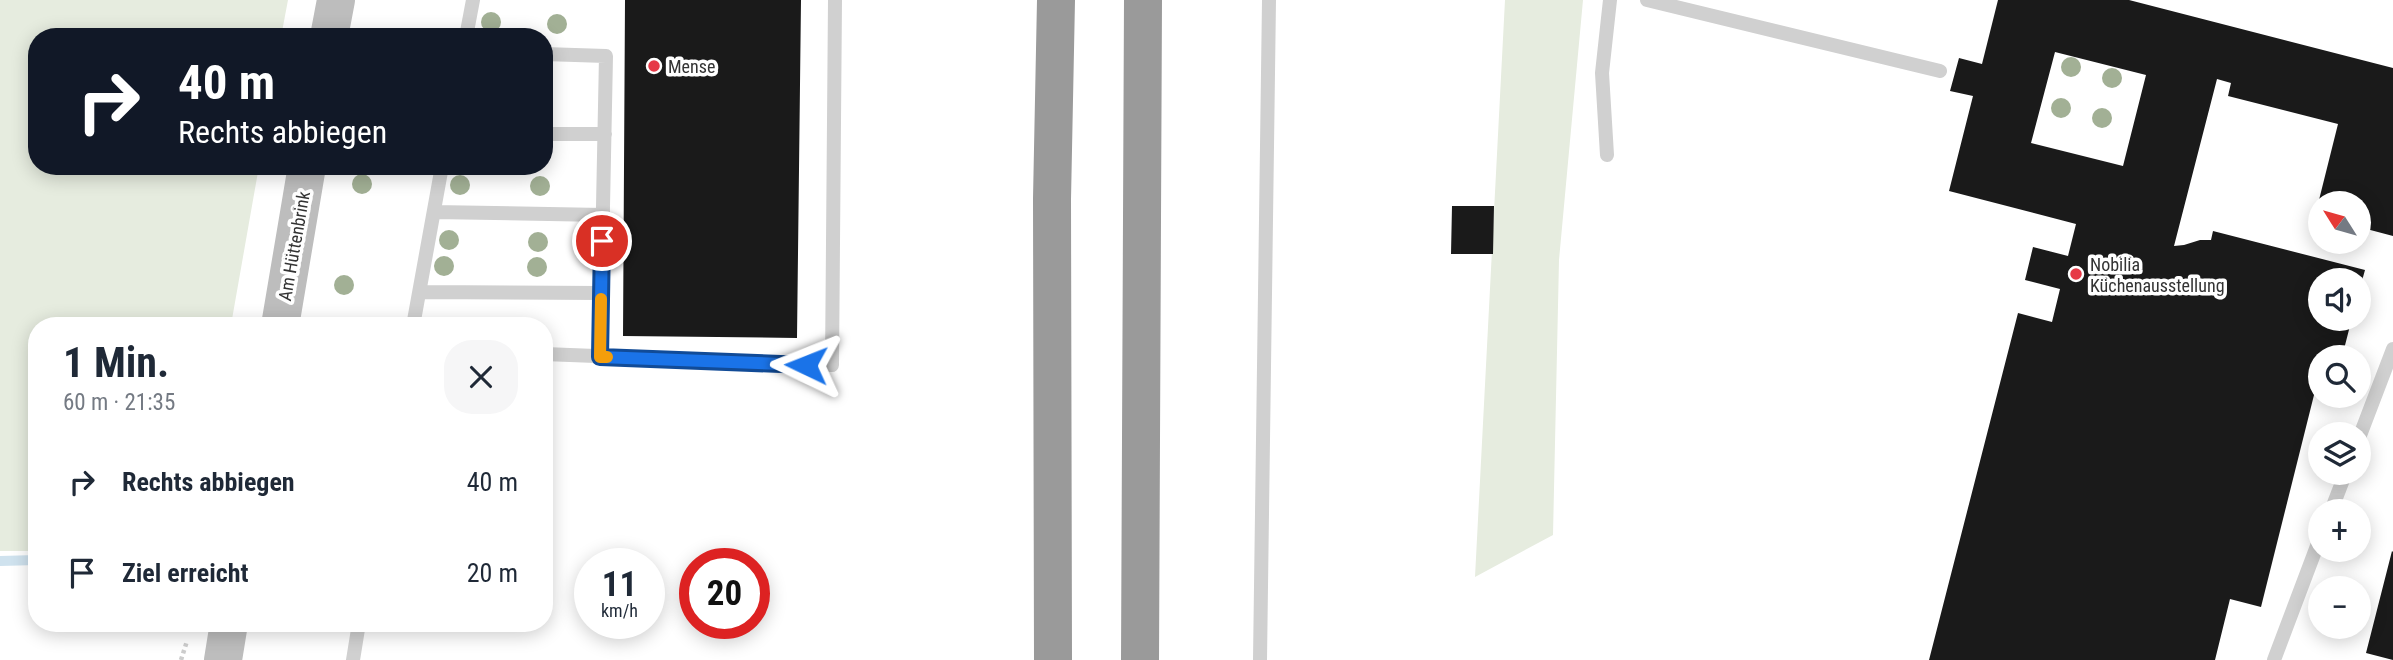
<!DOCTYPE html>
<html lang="de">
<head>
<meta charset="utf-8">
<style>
  body { margin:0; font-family:"Roboto Condensed",sans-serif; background:#f6f6f7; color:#1f2937; height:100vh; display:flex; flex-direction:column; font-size:26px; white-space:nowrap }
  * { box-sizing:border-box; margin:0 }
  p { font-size:23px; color:#747a83 }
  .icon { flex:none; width:38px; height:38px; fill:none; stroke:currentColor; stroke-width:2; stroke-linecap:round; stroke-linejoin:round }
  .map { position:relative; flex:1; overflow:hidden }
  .side { position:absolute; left:28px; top:317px; width:525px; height:315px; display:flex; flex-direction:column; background:#fff; border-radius:28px; box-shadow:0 4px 18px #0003 }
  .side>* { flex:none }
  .hud { position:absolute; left:28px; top:28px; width:525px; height:147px; border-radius:28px; box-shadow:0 4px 18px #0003; background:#111827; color:#fff; overflow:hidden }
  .needle { width:46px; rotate:307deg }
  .fabs { position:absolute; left:2308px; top:191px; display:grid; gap:14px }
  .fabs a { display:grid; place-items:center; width:63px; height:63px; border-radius:50%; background:#fff; box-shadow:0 4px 18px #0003; font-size:35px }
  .speed { position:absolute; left:574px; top:548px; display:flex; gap:14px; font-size:35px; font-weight:700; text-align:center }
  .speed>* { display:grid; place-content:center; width:91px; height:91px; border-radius:50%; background:#fff; box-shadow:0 4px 18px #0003; line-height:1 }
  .speed small { font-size:18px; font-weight:400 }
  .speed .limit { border:10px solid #d22; background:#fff; color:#111 }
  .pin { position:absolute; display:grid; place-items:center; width:60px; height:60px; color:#fff; margin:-30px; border:4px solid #fff; border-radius:50%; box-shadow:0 2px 7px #0007 }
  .me { position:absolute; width:77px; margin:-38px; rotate:272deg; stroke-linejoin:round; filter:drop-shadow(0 0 5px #0008) }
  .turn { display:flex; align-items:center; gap:24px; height:147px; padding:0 35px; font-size:32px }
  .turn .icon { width:91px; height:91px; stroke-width:2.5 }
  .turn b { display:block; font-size:49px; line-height:60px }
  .round { display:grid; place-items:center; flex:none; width:74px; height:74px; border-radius:28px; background:#f6f6f7 }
  .overview { display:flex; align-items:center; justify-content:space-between; height:119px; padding:0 35px }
  h1 { font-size:42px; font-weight:700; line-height:52px }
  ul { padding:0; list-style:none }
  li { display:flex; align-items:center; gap:21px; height:91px; padding:0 35px }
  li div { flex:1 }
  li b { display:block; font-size:26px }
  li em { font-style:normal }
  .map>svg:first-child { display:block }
  .green { fill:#e6ecdf }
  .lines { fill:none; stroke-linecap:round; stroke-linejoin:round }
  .stream { stroke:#cfe2ee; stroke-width:10 }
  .building { fill:#1a1a1a; fill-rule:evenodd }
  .path { stroke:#cdcdcd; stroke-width:4.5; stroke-dasharray:3.5 3.5; stroke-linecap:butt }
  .lane { stroke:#d0d0d0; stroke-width:14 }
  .secondary { stroke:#bdbdbd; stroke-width:38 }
  .highway { stroke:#9a9a9a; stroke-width:38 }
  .tree { fill:#a2b095 }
  .route-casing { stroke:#114b97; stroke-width:18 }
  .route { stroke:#1a73e8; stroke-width:12 }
  .slow { stroke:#f59e0b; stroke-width:12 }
  .poi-dot { fill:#e63946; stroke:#fff; stroke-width:2.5 }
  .labels { text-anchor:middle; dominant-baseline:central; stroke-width:7; stroke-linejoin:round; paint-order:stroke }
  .poi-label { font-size:18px; fill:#333; stroke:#fff; text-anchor:start }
  .street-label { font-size:18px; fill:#333; stroke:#fff }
</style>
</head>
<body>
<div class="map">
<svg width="2393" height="660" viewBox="0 0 2393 660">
  <rect width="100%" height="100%" fill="#fff"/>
  <path class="green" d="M0,0H288L281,37H37V166H259L231,325L37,326V551H0Z
    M1505,0H1583L1559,260L1553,535L1475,577Z"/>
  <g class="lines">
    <path class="stream" d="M0,561L37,560"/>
  </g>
  <path class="building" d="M625,0H801L797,338L623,336Z
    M1998,0H2129L2393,68V236L2359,227V203H2320V218L2315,216L2338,124L2228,96L2231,83L2217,79L2174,246L2184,245L2200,240H2211L2213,231L2365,270L2360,288L2359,280H2320V318H2352L2342,357H2320V379L2314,377L2312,386L2316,387L2261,607L2230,599L2215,660H1929L2018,313L2052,322L2060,289L2025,280L2033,247L2068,256L2076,224L1949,191L1973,96L1950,91L1959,58L1982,64ZM2055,52L2146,75L2123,166L2031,143Z
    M1452,206H1494L1493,254H1451Z
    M2392,551L2393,552V660L2366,653Z"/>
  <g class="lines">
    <path class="path" d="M181,660L187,641"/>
    <path class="lane" d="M1647,0L1940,71
      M466,37L473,0
      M544,54L606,56L600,357
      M544,134H605
      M1607,155L1602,73L1610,0
      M434,212L603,215
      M420,292L601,293
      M413,326L442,166
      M544,354L832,365L835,0
      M2359,438L2393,349
      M2331,511L2346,472
      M353,660L359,623
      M1260,660L1269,0
      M2274,660L2320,538"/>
    <path class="secondary" d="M329,37L336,0
      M280,326L307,166
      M223,660L229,623"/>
    <path class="highway" d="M1053,660L1052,199L1056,0
      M1140,660L1143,0"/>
  </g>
  <g class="tree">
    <circle cx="491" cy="22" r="10"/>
    <circle cx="557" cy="24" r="10"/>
    <circle cx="2071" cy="67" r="10"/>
    <circle cx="2112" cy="78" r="10"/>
    <circle cx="2061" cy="108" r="10"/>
    <circle cx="2102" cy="118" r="10"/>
    <circle cx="362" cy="184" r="10"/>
    <circle cx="460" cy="185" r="10"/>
    <circle cx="540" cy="186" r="10"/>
    <circle cx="449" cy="240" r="10"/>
    <circle cx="538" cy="242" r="10"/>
    <circle cx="444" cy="266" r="10"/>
    <circle cx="537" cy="267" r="10"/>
    <circle cx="344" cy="285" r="10"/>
  </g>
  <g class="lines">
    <defs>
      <path id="route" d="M602,241L600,357L806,365"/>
    </defs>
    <use href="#route" class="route-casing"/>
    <use href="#route" class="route"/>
    <path class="slow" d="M601,299L600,357H607"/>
  </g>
  <g class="poi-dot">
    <circle cx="654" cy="66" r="7"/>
    <circle cx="2076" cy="274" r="7"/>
  </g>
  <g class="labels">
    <g class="poi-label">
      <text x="668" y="66">Mense</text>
      <text x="2090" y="264">Nobilia<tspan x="2090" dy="21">Küchenausstellung</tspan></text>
    </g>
    <g class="street-label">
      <text transform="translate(294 246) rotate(-80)">Am Hüttenbrink</text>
    </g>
  </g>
</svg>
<div class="fabs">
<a><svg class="needle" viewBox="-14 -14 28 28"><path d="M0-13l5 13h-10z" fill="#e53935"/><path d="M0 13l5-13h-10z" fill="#747a83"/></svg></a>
<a><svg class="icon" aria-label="sound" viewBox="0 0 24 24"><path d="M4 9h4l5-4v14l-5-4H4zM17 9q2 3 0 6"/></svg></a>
<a><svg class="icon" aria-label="search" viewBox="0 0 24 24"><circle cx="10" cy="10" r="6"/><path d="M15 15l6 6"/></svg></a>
<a><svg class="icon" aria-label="layers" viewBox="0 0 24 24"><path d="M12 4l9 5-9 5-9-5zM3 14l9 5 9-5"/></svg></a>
<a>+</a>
<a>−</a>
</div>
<div class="speed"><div>11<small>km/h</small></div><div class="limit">20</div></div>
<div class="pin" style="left:602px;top:241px;background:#d93025"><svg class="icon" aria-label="arrive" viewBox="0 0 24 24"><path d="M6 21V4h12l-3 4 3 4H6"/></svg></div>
<svg class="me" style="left:806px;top:365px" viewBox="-20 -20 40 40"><path d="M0-17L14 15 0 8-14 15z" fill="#1a73e8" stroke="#fff" stroke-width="4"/></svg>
<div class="hud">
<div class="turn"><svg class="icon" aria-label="right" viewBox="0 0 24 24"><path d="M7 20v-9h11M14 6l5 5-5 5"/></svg><div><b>40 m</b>Rechts abbiegen</div></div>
</div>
<section class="side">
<div class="overview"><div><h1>1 Min.</h1><p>60 m · 21:35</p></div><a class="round"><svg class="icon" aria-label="close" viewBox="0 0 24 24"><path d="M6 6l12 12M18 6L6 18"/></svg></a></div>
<ul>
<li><svg class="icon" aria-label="right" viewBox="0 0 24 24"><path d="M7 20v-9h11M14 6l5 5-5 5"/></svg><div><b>Rechts abbiegen</b></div><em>40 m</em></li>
<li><svg class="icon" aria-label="arrive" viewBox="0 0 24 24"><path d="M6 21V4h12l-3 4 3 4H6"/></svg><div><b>Ziel erreicht</b></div><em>20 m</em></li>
</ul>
</section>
</div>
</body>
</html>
